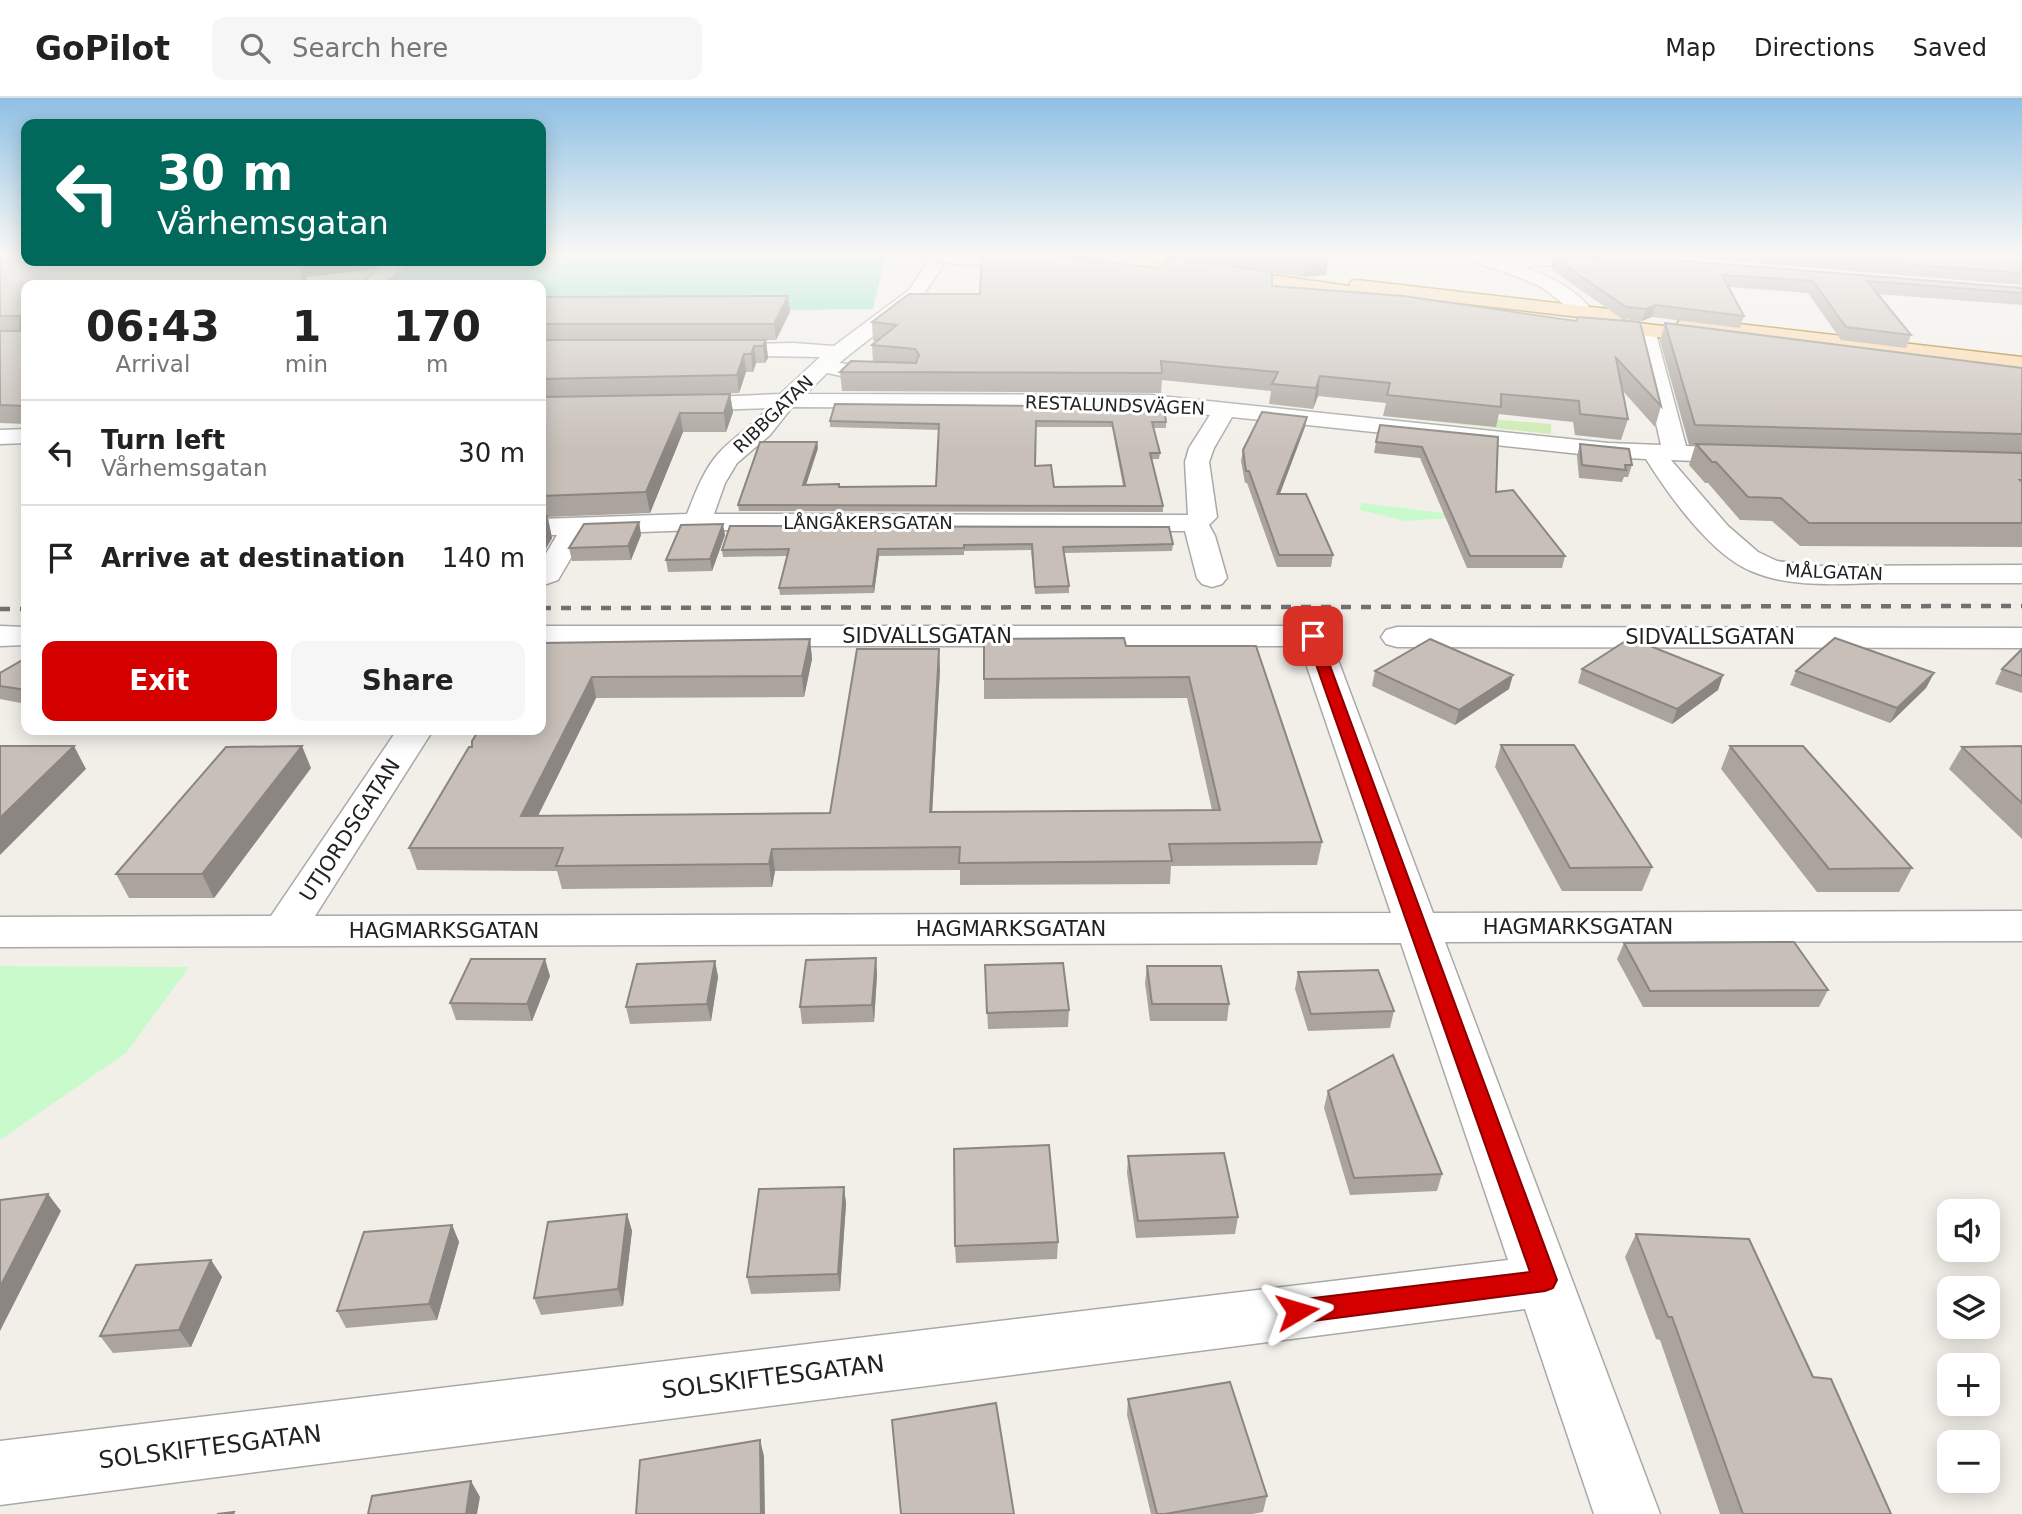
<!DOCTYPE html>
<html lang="en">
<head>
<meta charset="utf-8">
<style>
  body { margin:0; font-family:"DejaVu Sans",sans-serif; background:#f6f6f6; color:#222; height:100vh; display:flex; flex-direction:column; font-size:26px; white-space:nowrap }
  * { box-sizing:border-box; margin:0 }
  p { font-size:23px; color:#767676 }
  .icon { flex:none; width:38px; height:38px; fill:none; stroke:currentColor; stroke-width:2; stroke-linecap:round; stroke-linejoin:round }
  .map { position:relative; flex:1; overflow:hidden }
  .sheet { position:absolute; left:21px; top:182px; width:525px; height:455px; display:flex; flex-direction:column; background:#fff; border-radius:14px; box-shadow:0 4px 18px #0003 }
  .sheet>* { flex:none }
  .top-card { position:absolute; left:21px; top:21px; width:525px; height:147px; border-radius:14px; box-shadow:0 4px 18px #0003; background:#00695c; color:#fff; overflow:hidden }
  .tools { position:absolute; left:1937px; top:1101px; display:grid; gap:14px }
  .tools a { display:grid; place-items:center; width:63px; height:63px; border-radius:14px; background:#fff; box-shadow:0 4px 18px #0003; font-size:35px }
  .pin { position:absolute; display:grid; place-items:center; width:60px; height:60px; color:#fff; margin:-30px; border-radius:14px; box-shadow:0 4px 10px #0006 }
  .me { position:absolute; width:77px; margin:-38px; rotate:83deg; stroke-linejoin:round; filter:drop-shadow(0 0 5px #0008) }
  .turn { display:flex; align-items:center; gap:24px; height:147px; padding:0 21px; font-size:32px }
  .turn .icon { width:91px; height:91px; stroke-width:2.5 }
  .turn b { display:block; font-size:49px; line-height:60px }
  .eta { display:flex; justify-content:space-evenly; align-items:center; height:119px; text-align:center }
  .eta b { font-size:42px; font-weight:800; line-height:49px }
  .cta { display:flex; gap:14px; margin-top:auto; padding:14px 21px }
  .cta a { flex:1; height:80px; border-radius:14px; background:#d40000; color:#fff; font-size:28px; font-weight:800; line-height:80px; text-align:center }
  .cta a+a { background:#f6f6f6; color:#222 }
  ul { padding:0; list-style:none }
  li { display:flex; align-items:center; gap:21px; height:105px; padding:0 21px; border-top:2px solid #e0e0e0 }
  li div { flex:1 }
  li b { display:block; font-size:26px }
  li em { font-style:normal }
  header { display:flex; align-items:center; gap:42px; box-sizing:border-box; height:98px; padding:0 35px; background:#fff; border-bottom:2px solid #e0e0e0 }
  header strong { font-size:33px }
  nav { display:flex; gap:38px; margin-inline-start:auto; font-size:24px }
  .search { width:490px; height:63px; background:#f6f6f6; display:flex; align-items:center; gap:18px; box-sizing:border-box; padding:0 24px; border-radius:14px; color:#767676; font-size:26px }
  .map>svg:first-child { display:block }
  .grass { fill:#cdebb0 }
  .park { fill:#c8facc }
  .pitch { fill:#88e0be }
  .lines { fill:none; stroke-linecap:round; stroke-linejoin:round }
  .minor-casing { stroke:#a9a9a9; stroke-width:3 }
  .major-casing { stroke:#a06b00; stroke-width:3 }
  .minor { fill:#fff; fill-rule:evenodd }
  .major { fill:#fcd6a4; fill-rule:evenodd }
  .rail { stroke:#707070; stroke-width:4.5; stroke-dasharray:10 10; stroke-linecap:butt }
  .wall { fill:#aba49e; fill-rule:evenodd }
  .shaded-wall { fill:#8b8681 }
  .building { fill:#c7bfb8; stroke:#8b8681; stroke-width:2; fill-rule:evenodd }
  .route { fill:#d40000; stroke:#8a0000; stroke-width:2 }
  .labels { text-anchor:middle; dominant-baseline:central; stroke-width:6; stroke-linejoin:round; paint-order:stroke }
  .far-street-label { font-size:18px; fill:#222; stroke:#fff }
  .street-label { font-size:21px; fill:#222; stroke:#fff }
  .near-street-label { font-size:24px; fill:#222; stroke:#fff }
</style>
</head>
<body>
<header>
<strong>GoPilot</strong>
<div class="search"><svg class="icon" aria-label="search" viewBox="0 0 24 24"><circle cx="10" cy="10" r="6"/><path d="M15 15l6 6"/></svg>Search here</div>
<nav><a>Map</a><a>Directions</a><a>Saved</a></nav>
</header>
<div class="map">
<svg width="2022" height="1416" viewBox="0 0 2022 1416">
  <rect width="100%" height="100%" fill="#f2efe9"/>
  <path class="grass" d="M1395,313L1551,326V336L1394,319Z"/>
  <path class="park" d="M1361,405L1451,416V420L1405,423L1360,412Z
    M0,868L189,869L126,955L0,1042Z"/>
  <path class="pitch" d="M541,156H886L873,211L798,212L541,230V187H382L415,163H541Z"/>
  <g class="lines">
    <defs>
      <path id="minor" d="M0,156H26V161H0Z
        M915,156L1036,160L1044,165L1036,170L956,166L917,160Z
        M1119,156H1153L1193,163L1196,167L1187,172L1127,161Z
        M1460,156H1483L1499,162L1548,157L1605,161L1614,166L1605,171L1548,167L1523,169C1550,179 1576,190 1593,214L1584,220C1573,217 1554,196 1539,188C1514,176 1488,169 1462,160Z
        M382,163H398L396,176L379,187H359L381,170Z
        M934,163L943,168L921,200L839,265L901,273L904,278L901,283L861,282L827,275L806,296L1151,297L1608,345L1661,347L1635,232L1645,226L1655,232L1686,348L1743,351L1752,353L1755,358L1752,363L1743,365L1671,362L1728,428L1758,454L1777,463L1814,468L2022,467V485C1974,485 1926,485 1878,485C1836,486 1790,490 1751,473C1711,457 1668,396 1646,361L1608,359L1232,319L1214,350L1209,364L1217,419L1209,427L1215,438L1227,480L1222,486L1212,489L1202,486L1197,480L1185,433L697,432L585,436L558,482L541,488V464L557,437H541V421L687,416C695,396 703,373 718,356C733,339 753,328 768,310L679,313L671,311L668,306L671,301L780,296L820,259L714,257L707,255L704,251L707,247L793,245L834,248L909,192L928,164ZM792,309L1151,311L1210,317L1189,350L1185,364L1188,417L714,416L725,385L737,365L770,337Z
        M26,331V345L0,346V332Z
        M0,528L26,529V547L0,548Z
        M541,528H1313L1324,531L1329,538L1433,815L2022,813V843L1445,844L1660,1416H1594L1525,1211L0,1407V1343L1508,1162L1401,845L0,849V819L271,818L397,632H433L315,818L1391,815L1300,548H541Z
        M1397,529L2022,530V550L1397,549L1386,546L1381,539L1386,532Z"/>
      <path id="major" d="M1084,156H1125L1349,188L1351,183L1357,182L1617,212L1627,218L1621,223L1680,230L1677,226L1680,222L1687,220L2022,259V271L1721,236L1724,240L1721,244L1714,246L1590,231L1580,225L1587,220L1391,197L1390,203L1384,204L1092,161Z"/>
    </defs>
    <use href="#minor" class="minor-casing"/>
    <use href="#major" class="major-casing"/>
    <use href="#minor" class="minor"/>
    <use href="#major" class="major"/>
    <path class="rail" d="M541,510L2022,508
      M0,511H26"/>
  </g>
  <path class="wall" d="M982,156H1091V162L1158,170L1164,167V158L1201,163L1199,161L1167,156H1329L1326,177L1304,179L1272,175V188L1576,223L1578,219L1661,308L1655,329L1622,292L1628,321L1621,342L1575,337L1573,324L1499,316L1496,329L1383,318L1386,305L1318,298L1313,311L1269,306L1271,293L1162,282L1161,295L842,293L840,274L873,264L872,247L876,243H873L872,224L980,196Z
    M1575,156H2018L2022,157V187L1669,158Z
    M1554,160L2022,190V207L1877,196L1911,237L1906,250L1841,242L1808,195L1729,189L1744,218L1740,230L1652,219L1642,223L1622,221L1551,171Z
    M0,163H381L376,171L306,179L26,187V326L0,325Z
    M788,198L790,214L776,242H766L768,260L765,265H756L753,274H746L739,295L619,298L730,296L733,314L726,334H683L650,415L548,419L552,440L541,459V199Z
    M1665,225L2022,270V449L1800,448L1772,423L1740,422L1708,385H1705L1689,367L1695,348L1689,347L1660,243Z
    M1307,319L1305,329L1280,396L1333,457L1331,469H1277L1247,385H1245L1241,363L1243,352Z
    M830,323L1166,324V330H1153L1160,355L1159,361H1151L1163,408V414L739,413L738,407L817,344L818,350L806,387L839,389L936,388L939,332L830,329ZM1036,329H1112L1123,388L1054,389L1035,368Z
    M1498,339L1496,394L1565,458L1562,470H1467L1420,360L1374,355L1376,344Z
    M1580,346L1632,367L1628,379H1624L1622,384L1579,380L1577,358Z
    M639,424L641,437L631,462L572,463L569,450Z
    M730,428L1173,446L1172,453L1064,455L1069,488V495L1035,496L1031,452L964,453V457L879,458L874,495L780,497L779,490L787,458L723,459L722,452Z
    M725,437L712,473L668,474L666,462Z
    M810,541L812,561L804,599L596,600L538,718L830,715L940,571L932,714L1212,712L1187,600L984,601V541L1126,548H1256L1322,744L1317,767L1171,768L1170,786L960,787V772L775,773L772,789L562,791L557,773L417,772L409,750L472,649L541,545Z
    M2022,551V595L1995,586L2002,571Z
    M26,560V606L0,601V575Z
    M1582,571L1723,577L1718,592L1672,626L1578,585Z
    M1375,573L1509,591L1455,627L1372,588Z
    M1796,573L1934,575L1926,590L1890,625L1790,587Z
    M1501,647L1652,769L1642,793H1562L1495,669Z
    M1730,648L1912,770L1899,794H1817L1721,671Z
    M2022,648V741L1949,671L1962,649Z
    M311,670L214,800H129L116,776Z
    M1624,845L1828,892L1819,909H1643L1617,861Z
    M876,860L877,877L874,924L802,926L800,909Z
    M715,863L718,879L711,923L630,926L626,909Z
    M985,867L1069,912L1068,929L988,931Z
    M1147,868L1229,906L1227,923H1150L1145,885Z
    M1298,874L1394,913L1390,930L1308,933L1295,891Z
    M550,878L532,923L456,922L450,905Z
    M1328,993L1442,1076L1437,1093L1350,1097L1324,1010Z
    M1128,1058L1238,1119L1235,1136L1136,1140L1127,1075Z
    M844,1089L846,1106L840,1193L751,1196L747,1179Z
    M627,1116L632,1133L623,1208L541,1217L534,1200Z
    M452,1127L459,1144L437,1222L346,1230L337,1213Z
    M1636,1136L1813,1279L1891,1416H1720L1660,1242L1656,1241L1625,1159Z
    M1058,1144L1057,1161L956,1165L955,1148Z
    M211,1162L222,1179L191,1249L113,1255L100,1238Z
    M1128,1301L1267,1398L1263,1414L1252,1416H1151L1127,1317Z"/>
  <path class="shaded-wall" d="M1307,156H1329L1326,177L1304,179Z
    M312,163H381L376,171L306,179L307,187H303L301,164Z
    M398,163H444L400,168Z
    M788,198L790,214L776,242L774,226Z
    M1656,207L1652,219L1642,223L1646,211Z
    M766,242L768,260L765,265L763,248Z
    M754,248L756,265L753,274L751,256Z
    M744,256L746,274L739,295L737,277Z
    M1320,278L1318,298L1313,311L1316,290Z
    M730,296L733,314L726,334L724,315Z
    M680,315L683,334L650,415L646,394Z
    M1307,319L1305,329L1275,408L1277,396Z
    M817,344L818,350L804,393L803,387Z
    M547,418L552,440L541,459V429Z
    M639,424L641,437L631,462L628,448Z
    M723,426L725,437L712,473L710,461Z
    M878,451L879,458L874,495L873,488Z
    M810,541L812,561L804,599L802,578Z
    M939,551L940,571L931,736L930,714Z
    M1934,575L1926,590L1890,625L1897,610Z
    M1513,577L1509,591L1455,627L1459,612Z
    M1723,577L1718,592L1672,626L1677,611Z
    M592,579L596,600L527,740L521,718Z
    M74,648L86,671L0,757V720Z
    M302,648L311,670L214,800L202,776Z
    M772,751L775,773L772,789L769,766Z
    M876,860L877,877L874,924L872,907Z
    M545,861L550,878L532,923L527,906Z
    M715,863L718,879L711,923L707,906Z
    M844,1089L846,1106L840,1193L838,1176Z
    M48,1096L61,1113L0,1233V1189Z
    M627,1116L632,1133L623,1208L618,1191Z
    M452,1127L459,1144L437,1222L429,1206Z
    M211,1162L222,1179L191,1249L179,1232Z
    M760,1342L764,1358L765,1416H761Z
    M471,1383L480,1399L477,1416H466Z"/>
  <path class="building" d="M7,156H26V163H312L301,164L303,187H26V308L0,307V233H20V218H0V163L9,160Z
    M982,156H1038L1158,170L1170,163L1164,158L1272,174V188L1404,198L1576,223L1578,219L1640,224L1661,308L1616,260L1628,321L1580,316L1579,303L1501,296V309L1387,297L1390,285L1320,278L1316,290L1272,286L1278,274L1161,263L1162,275L840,274L851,263L916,265L919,257L915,251L872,247L897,227L872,224L909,196H980Z
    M1775,156H2018L2022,157V175Z
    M1554,160L1672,162L2022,190V195L1867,183L1911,237L1846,229L1813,183L1722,177L1744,218L1656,207L1646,211L1626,209Z
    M788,198L774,226H541V199Z
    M1665,225L2022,270V336L1695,327Z
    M541,242H766L763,248H754L751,256H744L737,277L541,281Z
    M730,296L724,315H680L646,394L541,398V299Z
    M835,306L1164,309L1166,324H1152L1160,355H1150L1163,408L738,407L760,344H817L803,387L839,386V389L936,388L939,326L830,323ZM1036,323L1112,324L1125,388L1054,389L1051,367L1035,368Z
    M1262,314L1307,319L1277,396H1306L1333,457H1279L1249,373H1246L1243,352Z
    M1380,327L1498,339L1496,394L1513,392L1565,458H1470L1422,349L1376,344Z
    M1580,346L1629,351L1632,367H1625L1626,372L1582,367Z
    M1696,346L2022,355V382H2020L2022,384V425H1809L1781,400L1748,399L1716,364H1712Z
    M541,418H547L541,429Z
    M639,424L628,448L569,450L584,426Z
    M723,426L710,461L666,462L681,427Z
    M730,428L1169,429L1173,446L1063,449L1069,488L1035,489L1032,446L964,447V450L878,451L873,488L779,490L789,451L722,452Z
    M1124,540L1126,548H1256L1322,744L1169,746L1172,763L959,765L960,749L772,751L769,766L556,768L563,750H409L469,649H472V643L479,632H541V545L810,541L802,578L592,579L521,718L830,715L857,551H939L930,714L1220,712L1189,579L984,581V541Z
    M1630,540L1723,577L1677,611L1582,571Z
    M1835,540L1934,575L1897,610L1796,573Z
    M1430,541L1513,577L1459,612L1375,573Z
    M2022,551V578L2002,571Z
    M26,560V592L0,588V575Z
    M1501,647H1574L1652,769L1570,770Z
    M0,648H74L0,720Z
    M302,648L202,776H116L226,649Z
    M1730,648H1803L1912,770L1829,771Z
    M2022,648V705L1962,649Z
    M1794,844L1828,892L1650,893L1624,845Z
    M876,860L872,907L800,909L806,862Z
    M471,861H545L527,906L450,905Z
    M715,863L707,906L626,909L637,866Z
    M1063,865L1069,912L987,915L985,867Z
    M1147,868H1221L1229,906H1152Z
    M1378,872L1394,913L1311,916L1298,874Z
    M1393,957L1442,1076L1354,1080L1328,993Z
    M1049,1047L1058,1144L955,1148L954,1051Z
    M1224,1055L1238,1119L1138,1123L1128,1058Z
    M844,1089L838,1176L747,1179L759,1091Z
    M48,1096L0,1189V1102Z
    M627,1116L618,1191L534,1200L548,1124Z
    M452,1127L429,1206L337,1213L364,1134Z
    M1636,1136L1749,1141L1813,1279L1831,1281L1891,1416H1743L1672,1219H1668Z
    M211,1162L179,1232L100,1238L136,1167Z
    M1230,1284L1267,1398L1165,1416H1157L1128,1301Z
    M996,1305L1014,1416H901L892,1322Z
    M760,1342L761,1416H636L640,1362Z
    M471,1383L466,1416H368L372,1398Z
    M234,1414L233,1416H217Z"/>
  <linearGradient id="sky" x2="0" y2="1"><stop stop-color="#8fc0e4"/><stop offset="0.44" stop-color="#f9f8f5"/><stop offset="1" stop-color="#f9f8f5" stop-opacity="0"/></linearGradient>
  <rect width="2022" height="354" fill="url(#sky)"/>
  <path class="route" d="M1313,534L1319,538L1557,1182L1553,1190L1545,1193L1297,1225L1288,1221L1285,1213L1288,1206L1297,1202L1530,1174L1306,538Z"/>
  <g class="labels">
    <g class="far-street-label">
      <text transform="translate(1115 307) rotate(2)">RESTALUNDSVÄGEN</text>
      <text transform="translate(773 316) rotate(-44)">RIBBGATAN</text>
      <text x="868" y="424">LÅNGÅKERSGATAN</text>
      <text transform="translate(1834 474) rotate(2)">MÅLGATAN</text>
    </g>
    <g class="street-label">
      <text x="927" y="538">SIDVALLSGATAN</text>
      <text x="1710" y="539">SIDVALLSGATAN</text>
      <text transform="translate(350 732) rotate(-57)">UTJORDSGATAN</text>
      <text x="1578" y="829">HAGMARKSGATAN</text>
      <text x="1011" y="831">HAGMARKSGATAN</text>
      <text x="444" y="833">HAGMARKSGATAN</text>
    </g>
    <g class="near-street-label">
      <text transform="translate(773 1279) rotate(-7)">SOLSKIFTESGATAN</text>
      <text transform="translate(210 1349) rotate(-7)">SOLSKIFTESGATAN</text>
    </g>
  </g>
</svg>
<div class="tools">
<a><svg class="icon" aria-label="sound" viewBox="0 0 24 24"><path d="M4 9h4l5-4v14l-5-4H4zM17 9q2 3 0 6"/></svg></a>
<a><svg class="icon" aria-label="layers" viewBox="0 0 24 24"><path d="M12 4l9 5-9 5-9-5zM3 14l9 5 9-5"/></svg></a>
<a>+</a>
<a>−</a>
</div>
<div class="pin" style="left:1313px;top:538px;background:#d93025"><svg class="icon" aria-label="arrive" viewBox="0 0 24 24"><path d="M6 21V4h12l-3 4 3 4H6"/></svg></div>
<svg class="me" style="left:1297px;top:1213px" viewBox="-20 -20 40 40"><path d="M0-17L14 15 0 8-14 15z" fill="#d40000" stroke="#fff" stroke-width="4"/></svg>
<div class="top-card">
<div class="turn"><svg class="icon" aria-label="left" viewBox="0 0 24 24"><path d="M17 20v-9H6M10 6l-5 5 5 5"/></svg><div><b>30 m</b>Vårhemsgatan</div></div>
</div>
<section class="sheet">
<div class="eta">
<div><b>06:43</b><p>Arrival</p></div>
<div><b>1</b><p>min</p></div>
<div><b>170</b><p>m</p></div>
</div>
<ul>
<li><svg class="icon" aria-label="left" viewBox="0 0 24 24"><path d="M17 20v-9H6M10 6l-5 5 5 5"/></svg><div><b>Turn left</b><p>Vårhemsgatan</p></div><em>30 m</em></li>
<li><svg class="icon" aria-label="arrive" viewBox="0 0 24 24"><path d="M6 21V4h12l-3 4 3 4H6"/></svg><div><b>Arrive at destination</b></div><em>140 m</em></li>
</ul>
<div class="cta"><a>Exit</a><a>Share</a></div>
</section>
</div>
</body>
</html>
